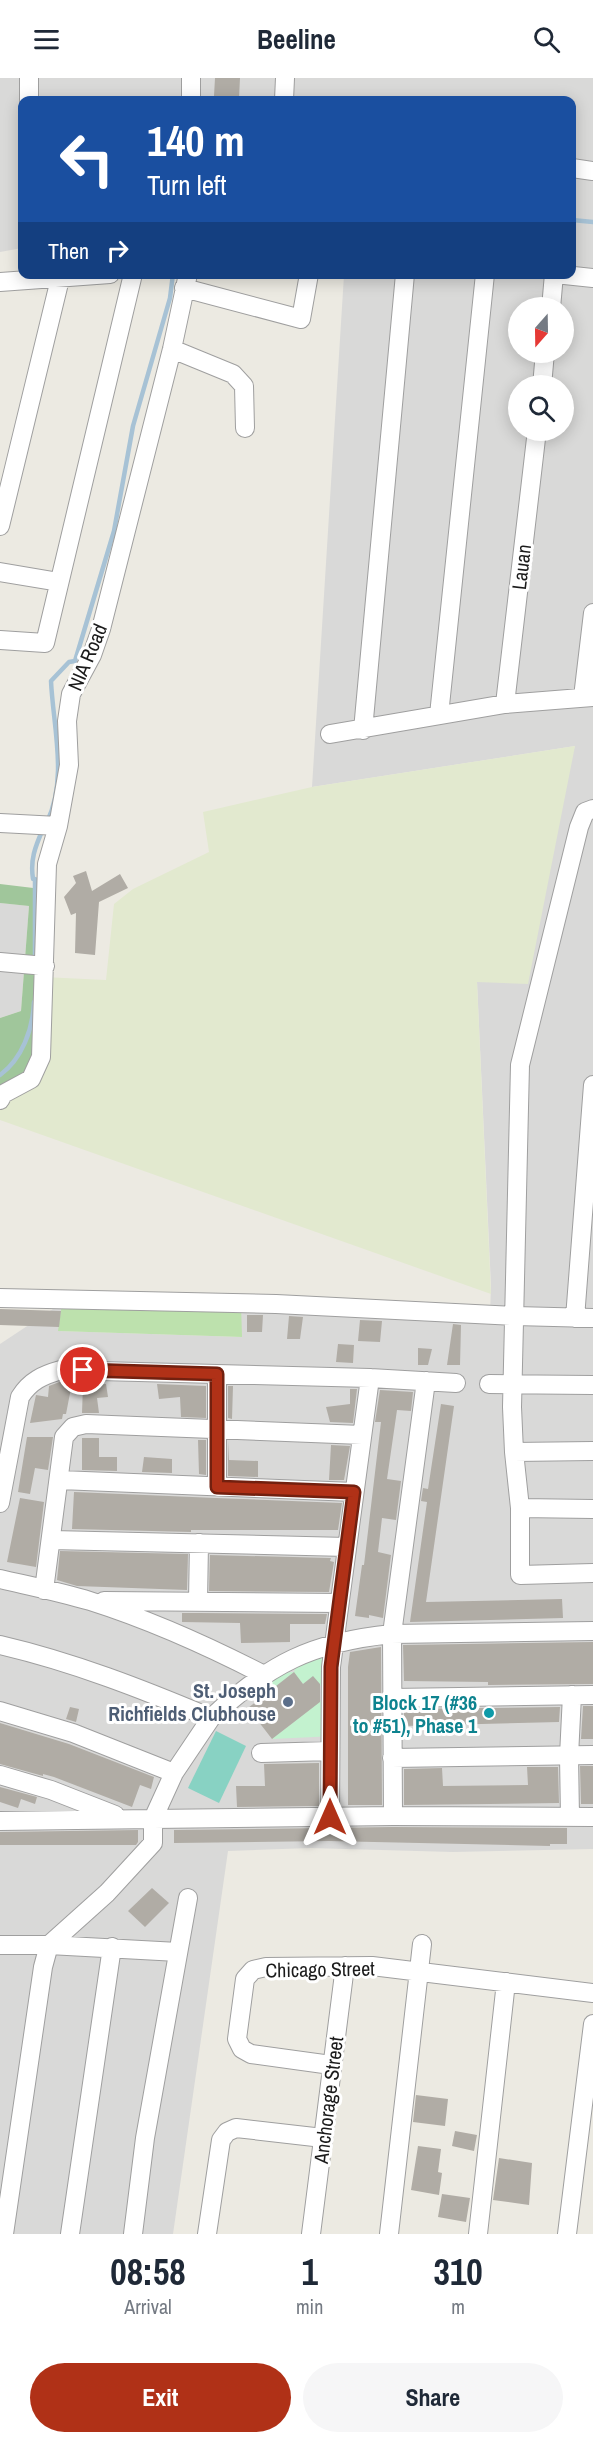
<!DOCTYPE html>
<html lang="en">
<head>
<meta charset="utf-8">
<style>
  body { margin:0; font-family:"Archivo Narrow",sans-serif; background:#f6f6f7; color:#1f2937; height:100vh; display:flex; flex-direction:column; font-size:22px; white-space:nowrap }
  * { box-sizing:border-box; margin:0 }
  p { font-size:20px; color:#747a83 }
  .icon { flex:none; width:33px; height:33px; fill:none; stroke:currentColor; stroke-width:2; stroke-linecap:round; stroke-linejoin:round }
  .map { position:relative; height:2156px; overflow:hidden }
  .panel { display:flex; flex-direction:column; background:#fff; flex:1 }
  .panel>* { flex:none }
  .top-card { position:absolute; left:18px; top:18px; width:558px; height:183px; border-radius:12px; box-shadow:0 3px 15px #0003; background:#1a4fa0; color:#fff; overflow:hidden }
  .needle { width:39px; rotate:200deg }
  .fabs { position:absolute; left:508px; top:219px; display:grid; gap:12px }
  .fabs a { display:grid; place-items:center; width:66px; height:66px; border-radius:50%; background:#fff; box-shadow:0 3px 15px #0003; font-size:30px }
  .pin { position:absolute; display:grid; place-items:center; width:51px; height:51px; color:#fff; margin:-26px; border:3px solid #fff; border-radius:50%; box-shadow:0 2px 6px #0007 }
  .me { position:absolute; width:66px; margin:-33px; rotate:0deg; stroke-linejoin:round; filter:drop-shadow(0 0 4px #0008) }
  .turn { display:flex; align-items:center; gap:21px; height:126px; padding:0 30px; font-size:27px }
  .turn .icon { width:78px; height:78px; stroke-width:2.5 }
  .turn b { display:block; font-size:42px; line-height:51px }
  .then { display:flex; align-items:center; height:57px; padding:0 30px; background:#0003; gap:12px; font-size:22px }
  .eta { display:flex; justify-content:space-evenly; align-items:center; height:102px; text-align:center }
  .eta b { font-size:36px; font-weight:700; line-height:42px }
  .action { display:flex; gap:12px; margin-top:auto; padding:12px 30px }
  .action a { flex:1; height:69px; border-radius:36px; background:#b03117; color:#fff; font-size:24px; font-weight:700; line-height:69px; text-align:center }
  .action a+a { background:#f6f6f7; color:#1f2937 }
  header { display:flex; justify-content:space-between; align-items:center; height:78px; padding:0 30px; background:#fff; font-size:27px; font-weight:700 }
  .map>svg:first-child { display:block }
  .residential { fill:#d9d9d8; fill-rule:evenodd }
  .farmland { fill:#e2e9cf }
  .grass { fill:#bde1ad }
  .forest { fill:#a0c69b }
  .park { fill:#c3f2cf }
  .pitch { fill:#88d2c3 }
  .lines { fill:none; stroke-linecap:round; stroke-linejoin:round }
  .stream { stroke:#a7c2d5; stroke-width:4.5 }
  .building { fill:#b0aca5 }
  .minor-casing { stroke:#9f9f9f; stroke-width:20 }
  .minor { stroke:#fff; stroke-width:18 }
  .route-casing { stroke:#72200f; stroke-width:15 }
  .route { stroke:#b03117; stroke-width:10 }
  .service-dot { fill:#5c6f8a; stroke:#fff; stroke-width:2 }
  .culture-dot { fill:#0f9aa8; stroke:#fff; stroke-width:2 }
  .labels { text-anchor:middle; dominant-baseline:central; stroke-width:6; stroke-linejoin:round; paint-order:stroke }
  .street-label { font-size:20px; fill:#1b1b1b; stroke:#fff }
  .service-label { font-size:20px; font-weight:bold; fill:#4e5e75; stroke:#fff; text-anchor:end }
  .culture-label { font-size:20px; font-weight:bold; fill:#0d838f; stroke:#fff; text-anchor:end }
</style>
</head>
<body>
<header><svg class="icon" aria-label="menu" viewBox="0 0 24 24"><path d="M4 6h16M4 12h16M4 18h16"/></svg>Beeline<svg class="icon" aria-label="search" viewBox="0 0 24 24"><circle cx="10" cy="10" r="6"/><path d="M15 15l6 6"/></svg></header>
<div class="map">
<svg width="593" height="2156" viewBox="0 0 593 2156">
  <rect width="100%" height="100%" fill="#eceae2"/>
  <path class="residential" d="M0,0H593V1771L453,1774L310,1770L228,1773L173,2156H0V1266L62,1225L59,1253L241,1259V1226L490,1237L491,1208L477,904L575,668L312,709L344,197L572,196V22H22V170L0,174ZM519,230H564V274H519ZM519,308H564V352H519Z
    M0,825L29,828L21,933L0,940Z"/>
  <path class="farmland" d="M575,668L528,906L477,904L491,1216L0,1042V1013L43,899L106,902L114,826L133,811L209,774L203,734L312,709Z"/>
  <path class="grass" d="M62,1225L241,1226L242,1259L58,1253Z"/>
  <path class="forest" d="M0,806L50,812L37,985L0,1013V940L21,933L29,828L0,825Z"/>
  <path class="park" d="M334,1570L335,1658L272,1661L328,1617L313,1599L303,1606L293,1595L265,1617L255,1611L280,1595L294,1594L298,1583Z"/>
  <path class="pitch" d="M216,1653L246,1668L219,1725L188,1710Z"/>
  <g class="lines">
    <path class="stream" d="M572,142L593,144
      M47,744C68,701 53,648 51,603L69,584L75,583L114,453L133,348L170,220L173,196
      M35,882V801H33C30,782 35,769 43,751
      M0,997C22,981 33,951 34,924"/>
  </g>
  <path class="building" d="M215,0H240L239,20L214,18Z
    M86,793L92,813L120,796L128,810L99,824L95,877L75,875L76,835L71,837L64,819L76,805L73,798Z
    M0,1231L61,1233L59,1249L0,1247Z
    M247,1237H263L262,1254H247Z
    M289,1238L303,1239L300,1261H287Z
    M360,1242L382,1243L380,1264L358,1263Z
    M453,1246L461,1247L460,1287H447Z
    M338,1266L354,1267L353,1285L336,1284Z
    M418,1270L432,1271L428,1287H418Z
    M62,1303L72,1305L66,1336H63L62,1341L30,1345L36,1317L48,1319L49,1308Z
    M83,1306H106L108,1319L97,1320L99,1335H82Z
    M157,1306L206,1308V1340L181,1339L180,1319L159,1321Z
    M228,1308H233L232,1341L228,1340Z
    M350,1311H357L353,1345L330,1344L326,1329L350,1326Z
    M380,1312L413,1314L411,1333L397,1332L387,1401L401,1403L396,1442L382,1440L378,1474L391,1477L383,1540L369,1537V1540L355,1538L362,1487H364L381,1344H375Z
    M441,1326L454,1328L426,1524L562,1521L563,1540L410,1544L427,1424L421,1423L423,1410L428,1411Z
    M27,1359H53L48,1392L35,1390L30,1416L18,1414Z
    M82,1360H99V1379H117V1393L82,1392Z
    M198,1362H206V1397L199,1396Z
    M228,1363L229,1382L258,1383V1399L228,1398Z
    M331,1367L350,1368L344,1402H329Z
    M144,1379L172,1381V1395L142,1394Z
    M74,1414L216,1420L342,1425L338,1452H191V1454L72,1451Z
    M20,1420L44,1424L36,1489L7,1484Z
    M60,1473L188,1476L187,1512L77,1508L57,1502Z
    M210,1477L331,1480L330,1483L334,1484L329,1514L209,1513Z
    M182,1535H198L327,1536L325,1546H290V1564L241,1565L240,1545L182,1544Z
    M593,1564V1606L488,1607V1604L404,1603L403,1567Z
    M381,1569L382,1727H348V1589L350,1574Z
    M294,1594L303,1606L313,1598L320,1606V1624L272,1661L248,1630Z
    M583,1628H593V1661H581Z
    M70,1629L79,1631L76,1644L66,1641Z
    M560,1629L559,1644L404,1648V1631Z
    M0,1645L69,1666L154,1699L151,1711L140,1707L132,1729L54,1699L43,1696V1698L0,1686Z
    M319,1685V1728L237,1729L236,1708H265L264,1686Z
    M580,1688H593V1726H581Z
    M527,1689H558L559,1725L404,1727V1691L442,1690L443,1708L528,1707Z
    M0,1709L37,1719L35,1726L21,1721L18,1730L0,1724Z
    M393,1749L567,1750V1766H550V1768L329,1763L174,1765V1752Z
    M138,1752V1764L136,1767H0V1754Z
    M152,1810L169,1825L145,1849L128,1833Z
    M416,2017L448,2021L445,2048L413,2044Z
    M455,2053L477,2057L474,2073L452,2068Z
    M418,2068L441,2071L438,2094L442,2095L439,2117L411,2112Z
    M499,2080L532,2085L529,2127L493,2122Z
    M442,2116L470,2120L466,2144L438,2139Z"/>
  <g class="lines">
    <defs>
      <path id="minor" d="M29,0V22
        M191,22V0
        M284,22L285,0
        M572,90L593,93
        M555,196L593,200
        M0,204L110,196
        M184,210L301,241L309,196
        M551,230L554,196
        M172,271L233,296L244,308L245,350
        M542,308L545,274
        M0,448L60,201
        M0,494L59,504
        M0,562L45,565L133,196
        M583,619L593,535
        M505,626L537,352
        M439,637L485,196
        M363,652L405,196
        M330,656L505,626L593,619
        M593,731L585,734L579,749L520,987L512,1329L514,1374L520,1430V1497L593,1495
        M0,745L58,748
        M0,884L45,888
        M0,1022L3,1016L31,1001L41,979L47,786L58,748L69,687L67,643L71,616L92,577L101,551L172,271L188,196
        M0,1220L276,1226L515,1238L593,1240
        M575,1240L593,1007
        M489,1306L593,1307
        M514,1374L593,1373
        M60,1402L354,1414
        M217,1409V1296
        M0,1425L20,1319C30,1303 43,1297 61,1292L370,1300L456,1305
        M520,1430L593,1431
        M52,1462L347,1469
        M0,1501C30,1508 60,1514 90,1523C150,1542 208,1568 264,1597
        M44,1512L64,1359L73,1349L86,1346L362,1357
        M104,1523L339,1525
        M198,1524L199,1465
        M0,1567C73,1584 142,1611 211,1640L174,1695L153,1741L0,1743
        M392,1620L593,1617
        M0,1633L73,1655L174,1695
        M211,1640C269,1586 312,1564 392,1556L593,1553
        M261,1675L330,1673
        M392,1680L593,1677
        M0,1697L51,1712L115,1737
        M393,1738L392,1556L426,1303
        M330,1739L331,1589L370,1300
        M570,1739L569,1678L572,1617
        M0,1867H49L107,1815L153,1765V1741L393,1738L593,1739
        M331,1987L251,1976L242,1971L237,1961L245,1901L253,1892L266,1889L372,1888L593,1915
        M4,2156L43,1889L49,1867L178,1874
        M70,2156L112,1869
        M133,2156L145,2060L188,1820
        M207,2156L221,2062L227,2054L236,2050L323,2060
        M311,2156L345,1888
        M389,2156L422,1866
        M478,2156L506,1904
        M567,2156L593,1946"/>
    </defs>
    <use href="#minor" class="minor-casing"/>
    <use href="#minor" class="minor"/>
  </g>
  <g class="lines">
    <defs>
      <path id="route" d="M83,1292L217,1296V1409L354,1414L331,1589L330,1739"/>
    </defs>
    <use href="#route" class="route-casing"/>
    <use href="#route" class="route"/>
  </g>
  <circle class="service-dot" cx="288" cy="1624" r="6"/>
  <circle class="culture-dot" cx="489" cy="1635" r="6"/>
  <g class="labels">
    <g class="street-label">
      <text transform="translate(521 489) rotate(-83)">Lauan</text>
      <text transform="translate(87 579) rotate(-67)">NIA Road</text>
      <text transform="translate(320 1891) rotate(-1)">Chicago Street</text>
      <text transform="translate(328 2022) rotate(-83)">Anchorage Street</text>
    </g>
    <g class="service-label">
      <text x="276" y="1612">St. Joseph<tspan x="276" dy="23">Richfields Clubhouse</tspan></text>
    </g>
    <g class="culture-label">
      <text x="477" y="1624">Block 17 (#36<tspan x="477" dy="23">to #51), Phase 1</tspan></text>
    </g>
  </g>
</svg>
<div class="fabs">
<a><svg class="needle" viewBox="-14 -14 28 28"><path d="M0-13l5 13h-10z" fill="#e53935"/><path d="M0 13l5-13h-10z" fill="#747a83"/></svg></a>
<a><svg class="icon" aria-label="search" viewBox="0 0 24 24"><circle cx="10" cy="10" r="6"/><path d="M15 15l6 6"/></svg></a>
</div>
<div class="pin" style="left:83px;top:1292px;background:#d93025"><svg class="icon" aria-label="arrive" viewBox="0 0 24 24"><path d="M6 21V4h12l-3 4 3 4H6"/></svg></div>
<svg class="me" style="left:330px;top:1739px" viewBox="-20 -20 40 40"><path d="M0-17L14 15 0 8-14 15z" fill="#b03117" stroke="#fff" stroke-width="4"/></svg>
<div class="top-card">
<div class="turn"><svg class="icon" aria-label="left" viewBox="0 0 24 24"><path d="M17 20v-9H6M10 6l-5 5 5 5"/></svg><div><b>140 m</b>Turn left</div></div>
<div class="then">Then<svg class="icon" aria-label="right" viewBox="0 0 24 24"><path d="M7 20v-9h11M14 6l5 5-5 5"/></svg></div>
</div>
</div>
<section class="panel">
<div class="eta">
<div><b>08:58</b><p>Arrival</p></div>
<div><b>1</b><p>min</p></div>
<div><b>310</b><p>m</p></div>
</div>
<div class="action"><a>Exit</a><a>Share</a></div>
</section>
</body>
</html>
